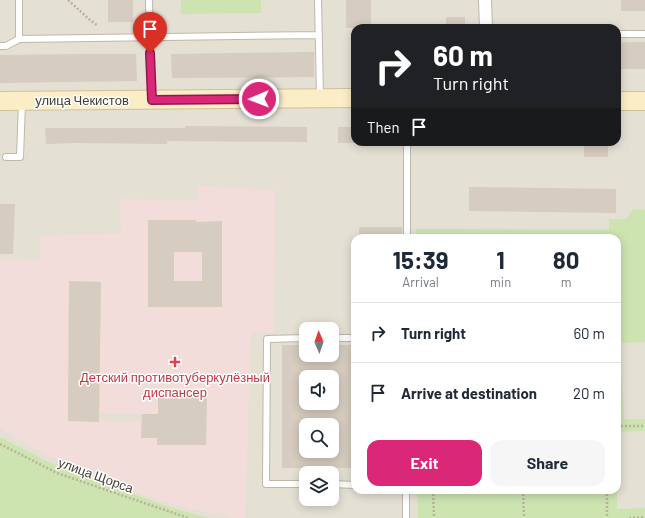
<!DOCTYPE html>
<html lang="en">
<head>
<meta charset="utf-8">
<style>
  body { margin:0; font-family:Barlow,sans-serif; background:#f6f6f7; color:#1f2937; height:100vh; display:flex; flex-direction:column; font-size:15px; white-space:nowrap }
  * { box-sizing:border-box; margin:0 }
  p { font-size:13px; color:#747a83 }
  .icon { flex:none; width:22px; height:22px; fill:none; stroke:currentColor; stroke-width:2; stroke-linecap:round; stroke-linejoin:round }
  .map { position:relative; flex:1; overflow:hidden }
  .details { position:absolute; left:351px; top:234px; width:270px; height:260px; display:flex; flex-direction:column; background:#fff; border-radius:12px; box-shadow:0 2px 10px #0003 }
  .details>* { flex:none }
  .top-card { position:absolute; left:351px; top:24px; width:270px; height:122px; border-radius:12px; box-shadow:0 2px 10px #0003; background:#202124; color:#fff; overflow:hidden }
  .needle { width:26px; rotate:358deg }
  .controls { position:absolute; left:299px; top:322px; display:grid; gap:8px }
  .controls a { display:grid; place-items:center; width:40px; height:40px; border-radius:8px; background:#fff; box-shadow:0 2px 10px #0003; font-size:20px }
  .pin { position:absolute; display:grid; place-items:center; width:34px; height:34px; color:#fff; margin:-41px -17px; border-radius:50% 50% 50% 0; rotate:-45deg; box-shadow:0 0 4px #0007 }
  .pin .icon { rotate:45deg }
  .me { position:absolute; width:44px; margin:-22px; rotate:269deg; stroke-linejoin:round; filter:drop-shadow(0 0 3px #0008) }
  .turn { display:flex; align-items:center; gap:14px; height:84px; padding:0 16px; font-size:18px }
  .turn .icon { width:52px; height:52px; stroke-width:2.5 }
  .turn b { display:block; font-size:28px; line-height:34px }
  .then { display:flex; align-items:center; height:38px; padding:0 16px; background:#0003; gap:8px; font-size:15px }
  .eta { display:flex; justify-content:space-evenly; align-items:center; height:68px; text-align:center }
  .eta b { font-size:24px; font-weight:700; line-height:28px }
  .cta { display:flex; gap:8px; margin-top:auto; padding:8px 16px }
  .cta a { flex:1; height:46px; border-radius:12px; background:#db2777; color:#fff; font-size:16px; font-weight:700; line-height:46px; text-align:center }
  .cta a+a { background:#f6f6f7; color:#1f2937 }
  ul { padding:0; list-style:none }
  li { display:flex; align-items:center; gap:12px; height:60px; padding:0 16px; border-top:1px solid #e0e1e3 }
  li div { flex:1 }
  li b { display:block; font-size:15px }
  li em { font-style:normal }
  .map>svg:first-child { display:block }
  .residential { fill:#e5e0d4; fill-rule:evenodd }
  .medical { fill:#f2ddda; fill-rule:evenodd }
  .green { fill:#cde4b1 }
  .building { fill:#d6ccbf; fill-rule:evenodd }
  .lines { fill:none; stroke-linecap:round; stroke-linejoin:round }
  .lane-casing { stroke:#bfb8ac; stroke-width:8 }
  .street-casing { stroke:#bfb8ac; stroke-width:14 }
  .secondary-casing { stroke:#cfc098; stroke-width:20 }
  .path { stroke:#bdb19b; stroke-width:2.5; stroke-dasharray:2 2; stroke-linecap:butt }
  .lane { stroke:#fff; stroke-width:6 }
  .street { stroke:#fff; stroke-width:12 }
  .secondary { stroke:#fbeec7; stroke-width:18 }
  .route-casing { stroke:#8e194d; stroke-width:10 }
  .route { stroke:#db2777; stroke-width:7 }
  .health-dot { fill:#e0444e; stroke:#fff; stroke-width:1.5 }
  .labels { text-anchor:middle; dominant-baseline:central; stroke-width:3; stroke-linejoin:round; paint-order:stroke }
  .street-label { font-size:13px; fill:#443e36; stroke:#fff }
  .health-label { font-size:13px; fill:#be3a42; stroke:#fff }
</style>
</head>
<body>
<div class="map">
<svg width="645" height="518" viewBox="0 0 645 518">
  <rect width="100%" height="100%" fill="#f2eee6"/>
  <path class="residential" d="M0,0H645V518H0ZM355,28H617V142H355ZM355,238H617V490H355ZM306,329H332V355H306ZM306,377H332V403H306ZM306,425H332V451H306ZM306,473H332V499H306Z"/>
  <path class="medical" d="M197,186L275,190L274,332L251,333L245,518H233L169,504L112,483L48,456L0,428V259L41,260L40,236L121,233L120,199L198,201ZM148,220H195V252H171L174,281H202V222H222V307H148ZM69,282H101L99,414H158V391L207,392L206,445H157L158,422L68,421Z"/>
  <path class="green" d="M181,0H261V13L181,14Z
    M633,209L645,210V342L620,343L624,419H645V431L617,432V238H416V229L609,230V219H626Z
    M0,437L50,463L169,507L209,518H0Z
    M417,490H617V509L645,508V518H418Z"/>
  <path class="building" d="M108,0H133V22H108Z
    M346,0H371V28H346Z
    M621,0H645V11H621Z
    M446,17H465V28H446Z
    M631,42H645V69H617V43Z
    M314,52V77L172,78L171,54Z
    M84,54H136L137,81L0,83V55Z
    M185,126L307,127V142L167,141V144L76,143L46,144L45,128H185Z
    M338,127H355V143H338Z
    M584,142H608V157H584Z
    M469,187L616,189V213L469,211Z
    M0,204H15L13,254H0Z
    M148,220H196V222L222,221V307H148ZM174,252H202V281H174Z
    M359,227H402V238H359Z
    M69,281L101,282L99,422L68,421Z
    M282,345H306V355H332V345H355V468H282ZM306,377H332V403H306ZM306,425H332V451H306Z
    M158,391L207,392L206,445H157V438H141L142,414H158Z"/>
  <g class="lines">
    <defs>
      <path id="lane" d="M149,0L151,98
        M318,0L320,96
        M617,34H645
        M19,39V0
        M0,46H6L19,39L319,35
        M407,142V238
        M6,157H20L22,102
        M306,338L267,339L266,484H306
        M332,338H355
        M332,484L355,485
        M406,518V490"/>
      <path id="street" d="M485,0L486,28"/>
      <path id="secondary" d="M0,101L355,98
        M617,101H645"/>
    </defs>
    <use href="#lane" class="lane-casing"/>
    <use href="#street" class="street-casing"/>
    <use href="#secondary" class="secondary-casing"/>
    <path class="path" d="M68,0L90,20L98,26
      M617,426H645
      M0,444L57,473L188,518
      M433,490L434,518
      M523,490L524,518
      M607,490V518
      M629,518L645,517"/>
    <use href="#lane" class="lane"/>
    <use href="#street" class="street"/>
    <use href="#secondary" class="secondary"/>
  </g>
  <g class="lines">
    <defs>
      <path id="route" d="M150,53L152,100L259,99"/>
    </defs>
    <use href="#route" class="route-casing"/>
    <use href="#route" class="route"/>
  </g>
  <path class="health-dot" d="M173 356h4v4h4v4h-4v4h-4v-4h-4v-4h4z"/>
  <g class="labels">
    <g class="street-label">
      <text x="82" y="100">улица Чекистов</text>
      <text transform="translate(96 475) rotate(20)">улица Щорса</text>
    </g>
    <g class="health-label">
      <text x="175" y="377">Детский противотуберкулёзный<tspan x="175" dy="15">диспансер</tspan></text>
    </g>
  </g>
</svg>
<div class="controls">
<a><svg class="needle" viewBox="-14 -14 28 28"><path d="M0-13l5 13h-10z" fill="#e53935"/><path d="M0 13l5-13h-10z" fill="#747a83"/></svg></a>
<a><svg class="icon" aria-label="sound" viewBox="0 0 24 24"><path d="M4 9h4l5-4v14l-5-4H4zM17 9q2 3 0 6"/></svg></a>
<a><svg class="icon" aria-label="search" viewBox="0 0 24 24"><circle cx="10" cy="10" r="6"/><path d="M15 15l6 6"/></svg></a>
<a><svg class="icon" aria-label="layers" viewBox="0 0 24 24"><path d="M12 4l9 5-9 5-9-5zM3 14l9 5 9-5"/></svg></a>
</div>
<div class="pin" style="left:150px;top:53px;background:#d93025"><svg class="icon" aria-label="arrive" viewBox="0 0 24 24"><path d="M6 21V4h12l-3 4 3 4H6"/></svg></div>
<svg class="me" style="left:259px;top:99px" viewBox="-20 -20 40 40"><circle r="17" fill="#db2777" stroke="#fff" stroke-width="3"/><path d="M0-11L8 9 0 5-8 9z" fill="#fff"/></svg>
<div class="top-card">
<div class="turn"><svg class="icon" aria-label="right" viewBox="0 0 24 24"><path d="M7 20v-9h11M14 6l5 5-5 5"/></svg><div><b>60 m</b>Turn right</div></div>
<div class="then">Then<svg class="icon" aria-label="arrive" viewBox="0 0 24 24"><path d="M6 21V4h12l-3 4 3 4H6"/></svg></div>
</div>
<section class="details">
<div class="eta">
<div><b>15:39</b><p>Arrival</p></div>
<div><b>1</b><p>min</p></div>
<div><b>80</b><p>m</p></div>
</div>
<ul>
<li><svg class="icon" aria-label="right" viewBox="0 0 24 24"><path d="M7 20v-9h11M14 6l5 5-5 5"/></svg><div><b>Turn right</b></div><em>60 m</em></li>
<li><svg class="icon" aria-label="arrive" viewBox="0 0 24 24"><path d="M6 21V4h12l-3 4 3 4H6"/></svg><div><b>Arrive at destination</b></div><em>20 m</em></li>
</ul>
<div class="cta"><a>Exit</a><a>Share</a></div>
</section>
</div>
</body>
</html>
